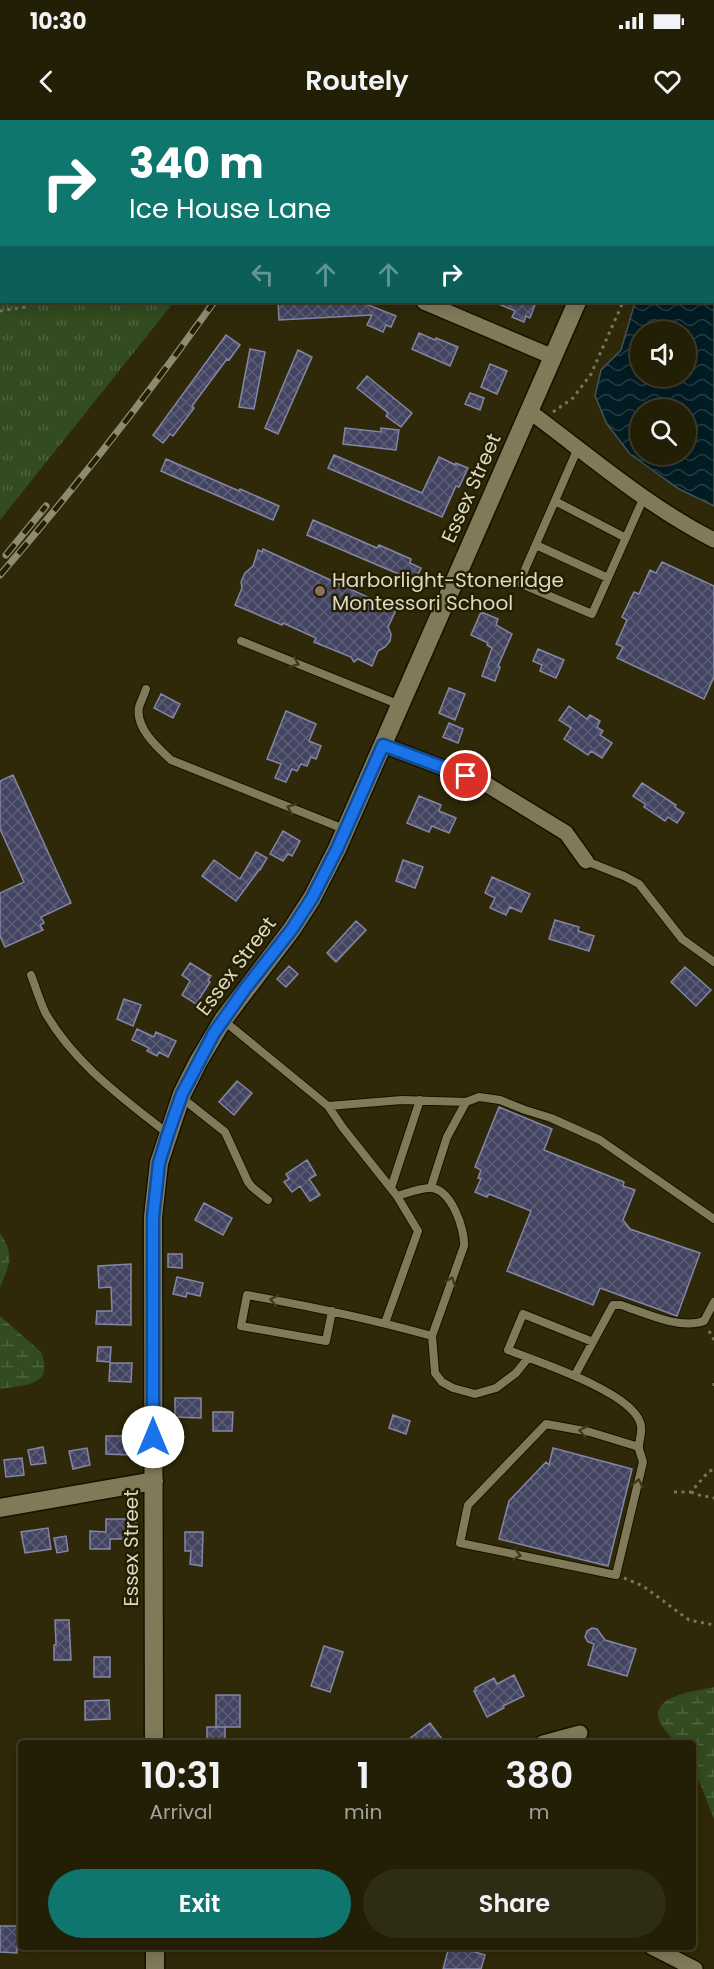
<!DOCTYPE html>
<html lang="en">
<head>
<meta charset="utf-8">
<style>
  body { margin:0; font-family:Poppins,sans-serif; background:#2f2c15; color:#f1f3f6; height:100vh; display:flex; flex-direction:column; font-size:22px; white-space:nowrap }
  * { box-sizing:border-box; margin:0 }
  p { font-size:20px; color:#a3a29b }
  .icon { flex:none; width:33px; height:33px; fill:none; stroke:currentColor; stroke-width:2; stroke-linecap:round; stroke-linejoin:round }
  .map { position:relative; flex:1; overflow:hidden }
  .details { position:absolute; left:18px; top:1620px; width:678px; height:210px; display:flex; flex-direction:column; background:#231f07; border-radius:6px; box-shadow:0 3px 15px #0003,0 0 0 2px #403d28 }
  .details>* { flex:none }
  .guide { position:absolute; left:0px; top:0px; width:714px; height:183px; box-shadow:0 3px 15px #0003,0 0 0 2px #403d28; background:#0f766e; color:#fff; overflow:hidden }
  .controls { position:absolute; left:630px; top:201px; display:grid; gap:12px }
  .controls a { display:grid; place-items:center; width:66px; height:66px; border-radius:50%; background:#231f07; box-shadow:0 3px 15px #0003,0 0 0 2px #403d28; font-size:30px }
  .pin { position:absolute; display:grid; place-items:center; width:51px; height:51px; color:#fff; margin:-26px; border:3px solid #fff; border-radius:50%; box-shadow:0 2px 6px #0007 }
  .me { position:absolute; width:66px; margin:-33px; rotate:0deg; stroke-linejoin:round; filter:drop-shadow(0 0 4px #0008) }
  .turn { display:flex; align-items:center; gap:21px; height:126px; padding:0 30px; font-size:27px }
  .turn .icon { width:78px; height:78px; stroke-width:2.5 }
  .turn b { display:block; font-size:42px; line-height:51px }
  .lanes { display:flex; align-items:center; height:57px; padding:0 30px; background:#0003; justify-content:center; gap:30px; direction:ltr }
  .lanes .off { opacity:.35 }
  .eta { display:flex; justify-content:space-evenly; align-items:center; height:102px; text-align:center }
  .eta b { font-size:36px; font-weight:600; line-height:42px }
  .cta { display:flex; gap:12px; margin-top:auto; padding:12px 30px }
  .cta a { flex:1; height:69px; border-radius:36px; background:#0f766e; color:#fff; font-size:24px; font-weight:600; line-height:69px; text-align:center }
  .cta a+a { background:#2f2c15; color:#f1f3f6 }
  .status { display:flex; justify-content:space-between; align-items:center; height:42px; padding:0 30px; background:#231f07; direction:ltr }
  .status svg { height:16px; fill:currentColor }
  header { display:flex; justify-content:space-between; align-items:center; height:78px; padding:0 30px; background:#231f07; font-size:27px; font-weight:600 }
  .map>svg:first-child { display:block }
  .wetland { fill:url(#wetland-marsh) }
  .park { fill:url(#park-tufts) }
  .water { fill:url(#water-waves); stroke:#435455; stroke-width:1.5; fill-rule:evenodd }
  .building { fill:url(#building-cross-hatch); stroke:#8486a6; stroke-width:1.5 }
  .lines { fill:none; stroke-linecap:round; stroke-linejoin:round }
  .lane-casing { stroke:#161100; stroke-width:10 }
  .street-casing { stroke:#161100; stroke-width:18 }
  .secondary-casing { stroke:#161100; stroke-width:21 }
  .path { stroke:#79745a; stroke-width:3; stroke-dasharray:3 4.5; stroke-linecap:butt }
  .lane { stroke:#817a59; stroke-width:8 }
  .street { stroke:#817a59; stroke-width:15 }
  .secondary { stroke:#817a59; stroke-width:18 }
  .rail-casing { stroke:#8f8b73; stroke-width:7 }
  .rail { stroke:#251f01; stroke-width:4.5; stroke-dasharray:14; stroke-linecap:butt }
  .oneway { stroke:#413a1b }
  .route-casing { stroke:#114b97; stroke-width:15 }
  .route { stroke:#1a73e8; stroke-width:10 }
  .education-dot { fill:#8d6e63; stroke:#251f01; stroke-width:2 }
  .labels { text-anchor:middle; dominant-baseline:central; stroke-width:5; stroke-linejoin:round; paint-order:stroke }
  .street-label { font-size:20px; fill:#dbd8c6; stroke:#251f01 }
  .poi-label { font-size:20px; fill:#dbd8c6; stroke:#251f01; text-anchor:start }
</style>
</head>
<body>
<div class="status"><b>10:30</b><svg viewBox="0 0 49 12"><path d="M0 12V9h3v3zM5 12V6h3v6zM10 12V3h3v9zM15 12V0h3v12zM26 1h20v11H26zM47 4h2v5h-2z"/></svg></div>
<header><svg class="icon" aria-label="back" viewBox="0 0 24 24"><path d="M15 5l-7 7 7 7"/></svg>Routely<svg class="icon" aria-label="heart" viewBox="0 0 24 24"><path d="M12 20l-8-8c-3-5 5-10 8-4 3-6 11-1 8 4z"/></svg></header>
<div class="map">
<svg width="714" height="1849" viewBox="0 0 714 1849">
  <defs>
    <pattern id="wetland-marsh" width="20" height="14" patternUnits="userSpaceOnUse" patternTransform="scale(1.5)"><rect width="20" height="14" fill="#324b1f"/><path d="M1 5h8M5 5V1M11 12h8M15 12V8" fill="none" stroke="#4f643e"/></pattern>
    <pattern id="park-tufts" width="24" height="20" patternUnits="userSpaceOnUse" patternTransform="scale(1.5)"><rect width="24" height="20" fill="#324b1f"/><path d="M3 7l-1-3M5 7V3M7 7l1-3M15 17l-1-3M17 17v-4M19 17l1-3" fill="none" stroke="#4f643e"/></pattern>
    <pattern id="water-waves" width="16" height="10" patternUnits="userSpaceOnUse" patternTransform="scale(1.5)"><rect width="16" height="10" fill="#021c24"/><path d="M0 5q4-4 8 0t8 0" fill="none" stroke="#263c42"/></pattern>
    <pattern id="building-cross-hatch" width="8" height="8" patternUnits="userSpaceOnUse" patternTransform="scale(1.5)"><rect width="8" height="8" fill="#434461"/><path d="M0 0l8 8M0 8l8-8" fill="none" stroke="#5e5e76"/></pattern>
  </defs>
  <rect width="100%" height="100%" fill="#2f2909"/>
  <path class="wetland" d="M0,1113C15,1135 10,1144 0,1167Z
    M0,1196L41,1232C55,1267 24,1265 0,1269Z
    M714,1567V1699L693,1646V1623H677C671,1617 662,1609 659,1600C651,1575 697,1571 714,1567Z"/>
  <path class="park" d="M0,0H84L83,2H2V182H174L0,400Z"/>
  <path class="water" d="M713,126H714V386L679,369L630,334L607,304L595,276L601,250L621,230L635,182H712ZM640,212H686V256H640ZM640,290H686V334H640Z"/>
  <path class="building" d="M278,182H361L396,196L391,207L386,205L383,212L367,205L372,195L279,200Z
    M494,182H536L530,198L526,196L524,202L512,197L515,191Z
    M419,213L435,220L436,218L458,227L450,246L412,229Z
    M226,215L240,225L229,240L227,239L192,286L194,288L173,316L170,314L163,323L153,315Z
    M250,229L265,232L254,289L239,287Z
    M298,230L312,237L278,314L265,308Z
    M490,244L507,251L497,274L481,267Z
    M367,256L412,293L401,307L386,296L388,293L357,268Z
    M470,273L484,278L480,290L465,284Z
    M345,308L381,312V308L399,310L396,330L343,324Z
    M334,335L422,373L439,337L456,345V343L468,348L459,367L456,366L442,397L328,348Z
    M166,339L239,371L240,369L279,386L273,400L161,351Z
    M313,400L377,428L379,425L411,439L410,443L421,448L415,461L307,415Z
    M263,429L396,490L388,507L391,514L390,521L385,527L378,531L372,546L358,539L354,542L351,537L314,522L316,518L283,503L282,505L235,485L242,468L241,462L245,453L253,446L258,430L262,432Z
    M662,442L714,466V557L704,579L617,538L623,527L616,524L627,500L622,497L634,472L639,474L650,450L656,453Z
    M481,492L498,499L496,505L512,514L498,546L500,547L495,561L482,556L492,528L487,525L488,523L471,515Z
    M538,529L564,540L556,558L540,551L542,545L533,541Z
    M449,568L465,574L455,600L439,593Z
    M161,574L180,584L173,598L154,588Z
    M569,586L587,599L590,595L600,601L597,607L603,611L600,615L612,623L602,638L591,631L588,635L564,619L571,608L559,600Z
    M286,591L316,604L309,621L321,626L316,639L311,637L307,646L301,644L297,651L292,649L286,662L275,658L281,644L267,639Z
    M449,603L463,609L458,623L443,617Z
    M13,655L71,783L41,797L44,803L40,805L43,810L5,827L0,816V773L24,762L0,709V661Z
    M642,663L676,685L675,687L684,693L677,703L668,697L665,701L644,687L645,684L633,676Z
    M419,676L441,685L439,691L456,698L449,713L432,706L429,712L407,703Z
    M283,711L300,721L292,736L288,734L283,741L270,734Z
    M256,732L267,738L260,750H259L236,781L202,756L214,740L240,759Z
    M403,740L423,747L415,768L396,761Z
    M492,757L530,774L521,792L510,787L506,795L490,788L495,778L485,773Z
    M555,800L579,807L578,811L594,816L589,831L549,819Z
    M356,801L366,810L336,842L327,833Z
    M190,843L211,856L208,860L210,862L196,884L182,875L190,861L182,855Z
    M289,846L298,854L286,867L277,859Z
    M685,847L711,870L696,886L671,862Z
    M124,879L141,885L133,906L117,899Z
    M137,909L154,917L156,912L176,921L168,937L159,932L157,936L147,931L149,928L132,920Z
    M237,961L252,973L234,995L219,982Z
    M499,987L552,1009L544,1030L624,1062L623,1066L635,1070L623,1100L630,1109L700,1133L677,1196L600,1168L593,1185L507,1151L531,1091L489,1074L487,1077L475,1072L481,1059L478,1058L481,1050L475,1047Z
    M307,1040L316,1055L309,1059L320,1075L310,1081L300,1066L292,1072L284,1062L289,1059L286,1054Z
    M204,1083L232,1098L223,1115L195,1100Z
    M168,1134H182V1148L168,1147Z
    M131,1144V1205L96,1204L97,1191H112L111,1167L99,1168L98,1146Z
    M177,1157L203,1163L200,1176L187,1173L186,1177L173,1174Z
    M98,1227H111L110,1242L97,1241Z
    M110,1243H132L131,1262L109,1261Z
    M175,1278H201V1298L175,1297Z
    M213,1292H233L232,1311H213Z
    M393,1295L410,1301L406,1314L389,1308Z
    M106,1316H129V1335L106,1334Z
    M43,1327L46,1343L31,1345L28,1330Z
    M87,1328L90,1345L73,1349L69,1331Z
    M553,1328L632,1349L608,1446L499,1419L509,1381L546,1342L549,1345Z
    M22,1338L24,1355L6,1357L4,1340Z
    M106,1399H136L135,1419H110V1429H90V1411L106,1412Z
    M48,1408L51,1429L25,1433L21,1412Z
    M185,1412H203L202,1446L190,1444L191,1431H185Z
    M66,1416L68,1431L57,1433L54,1418Z
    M55,1500H69L71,1540H54V1525H56Z
    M592,1508L597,1509L605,1520L636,1529L627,1556L588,1545L594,1524L588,1522L585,1517L587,1511Z
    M324,1526L343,1532L330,1572L311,1566Z
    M94,1537H110V1557H94Z
    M514,1555L524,1576L503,1586L504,1588L487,1597L474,1571H476L475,1568L494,1558L497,1564Z
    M216,1575H240V1607H216Z
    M109,1580L110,1599L85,1600V1581Z
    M430,1603L445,1623H404Z
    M207,1607H225V1623H207Z
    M0,1806H17V1833L0,1832Z
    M449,1827H458L485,1835L481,1849H443Z"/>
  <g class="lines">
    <defs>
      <path id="lane" d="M578,328L519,463L592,494L644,377
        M555,381L626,418
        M536,425L608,458
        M241,521L400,585
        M146,569C144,575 141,581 139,587C135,608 158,628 171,640L344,709
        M586,741L624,756L639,764L682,819L714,842
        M31,855C36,868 40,882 46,894C75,944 123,978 168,1014
        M223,900L328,986L343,1008L397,1076L418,1111L385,1203
        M182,978L225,1012L248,1062L252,1067L268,1080
        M328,986L402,980L466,982L479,977L500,980L525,990L551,998L600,1020L714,1099
        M431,1067L447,1017L466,982
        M391,1068L420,980
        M397,1076C407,1073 420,1068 430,1068C451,1068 465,1109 464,1126L432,1216L435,1253L442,1262L453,1268L475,1274L496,1268L516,1253L528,1238
        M332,1191L326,1221L241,1206L247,1175C309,1186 371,1199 432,1216
        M593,1222L523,1194L508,1230C538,1242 629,1271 640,1302C644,1311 638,1320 639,1329C640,1333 642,1338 643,1342L616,1455L460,1423L468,1385L546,1304L590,1312L639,1327
        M575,1255L613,1185H621C645,1193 680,1210 704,1201L714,1182"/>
      <path id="street" d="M457,2L458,0
        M424,182L553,237
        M529,291C590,336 647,386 714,420
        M383,625L486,664L566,713L586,741
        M543,1623L580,1613
        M652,1827L695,1849"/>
      <path id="secondary" d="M613,2V0
        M694,2L695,0
        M0,1388L154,1361
        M154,1623L153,1097L159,1043L182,974L198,942L223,900L292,809L312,778L337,729L577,182
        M155,1827V1849"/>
    </defs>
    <use href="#lane" class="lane-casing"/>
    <use href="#street" class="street-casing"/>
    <use href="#secondary" class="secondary-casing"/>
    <path class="path" d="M0,5L2,6
      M712,122H714
      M0,191L25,187L27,182
      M553,292L573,278L591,254L623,182
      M709,1211L714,1220
      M714,1263V1268
      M674,1372H691L709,1351L714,1350
      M691,1372L699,1375L714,1378
      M624,1458L643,1466L689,1500L714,1505"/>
    <use href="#lane" class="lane"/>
    <use href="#street" class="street"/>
    <use href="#secondary" class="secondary"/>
    <defs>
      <path id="rail" d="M331,2L332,0
        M342,2L343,0
        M6,435L46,386
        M0,455C76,367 147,276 214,182"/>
    </defs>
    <use href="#rail" class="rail-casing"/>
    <use href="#rail" class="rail"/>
  </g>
  <defs><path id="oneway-chevron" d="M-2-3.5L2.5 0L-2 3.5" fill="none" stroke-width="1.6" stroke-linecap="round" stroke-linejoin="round" transform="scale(1.5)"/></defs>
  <g class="oneway">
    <use href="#oneway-chevron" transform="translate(295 543) rotate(22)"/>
    <use href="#oneway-chevron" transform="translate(291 688) rotate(-158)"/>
    <use href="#oneway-chevron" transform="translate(451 1161) rotate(-70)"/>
    <use href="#oneway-chevron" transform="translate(274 1180) rotate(-169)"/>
    <use href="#oneway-chevron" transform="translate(583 1311) rotate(-169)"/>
    <use href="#oneway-chevron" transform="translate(638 1363) rotate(-76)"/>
    <use href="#oneway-chevron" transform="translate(517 1435) rotate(12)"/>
  </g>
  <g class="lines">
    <defs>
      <path id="route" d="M153,1317V1097L159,1043L168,1014L182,974L214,913L245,869L292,809L312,778L337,729L383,625L466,656"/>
    </defs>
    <use href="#route" class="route-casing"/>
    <use href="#route" class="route"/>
  </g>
  <circle class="education-dot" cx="320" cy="471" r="6"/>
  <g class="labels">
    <g class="street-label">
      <text transform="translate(471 368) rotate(-66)">Essex Street</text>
      <text transform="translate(236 846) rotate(-53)">Essex Street</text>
      <text transform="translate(131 1428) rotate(-90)">Essex Street</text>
    </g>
    <g class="poi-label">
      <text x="332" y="460">Harborlight-Stoneridge<tspan x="332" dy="23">Montessori School</tspan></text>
    </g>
  </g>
</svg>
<div class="controls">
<a><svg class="icon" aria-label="sound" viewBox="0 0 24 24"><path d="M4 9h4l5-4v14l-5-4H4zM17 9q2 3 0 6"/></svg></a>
<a><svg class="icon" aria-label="search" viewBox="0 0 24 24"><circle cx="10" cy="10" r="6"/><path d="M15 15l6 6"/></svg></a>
</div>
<div class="pin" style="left:466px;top:656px;background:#d93025"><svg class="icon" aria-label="arrive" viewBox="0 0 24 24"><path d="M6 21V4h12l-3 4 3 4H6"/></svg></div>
<svg class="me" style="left:153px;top:1317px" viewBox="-20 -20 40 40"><circle r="19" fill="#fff"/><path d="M0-13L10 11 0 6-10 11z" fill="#1a73e8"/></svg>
<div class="guide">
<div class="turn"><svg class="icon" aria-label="right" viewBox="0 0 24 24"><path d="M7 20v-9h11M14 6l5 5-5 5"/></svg><div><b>340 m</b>Ice House Lane</div></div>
<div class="lanes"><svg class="icon off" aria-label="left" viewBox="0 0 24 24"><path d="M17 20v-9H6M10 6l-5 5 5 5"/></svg><svg class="icon off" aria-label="ahead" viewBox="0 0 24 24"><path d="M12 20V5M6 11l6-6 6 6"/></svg><svg class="icon off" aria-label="ahead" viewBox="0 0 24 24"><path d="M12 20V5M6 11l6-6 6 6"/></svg><svg class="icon" aria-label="right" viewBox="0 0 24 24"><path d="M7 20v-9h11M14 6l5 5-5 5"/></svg></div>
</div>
<section class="details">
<div class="eta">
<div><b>10:31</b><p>Arrival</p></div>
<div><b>1</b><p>min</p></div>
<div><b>380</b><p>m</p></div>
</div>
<div class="cta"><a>Exit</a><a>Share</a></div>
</section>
</div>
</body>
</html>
